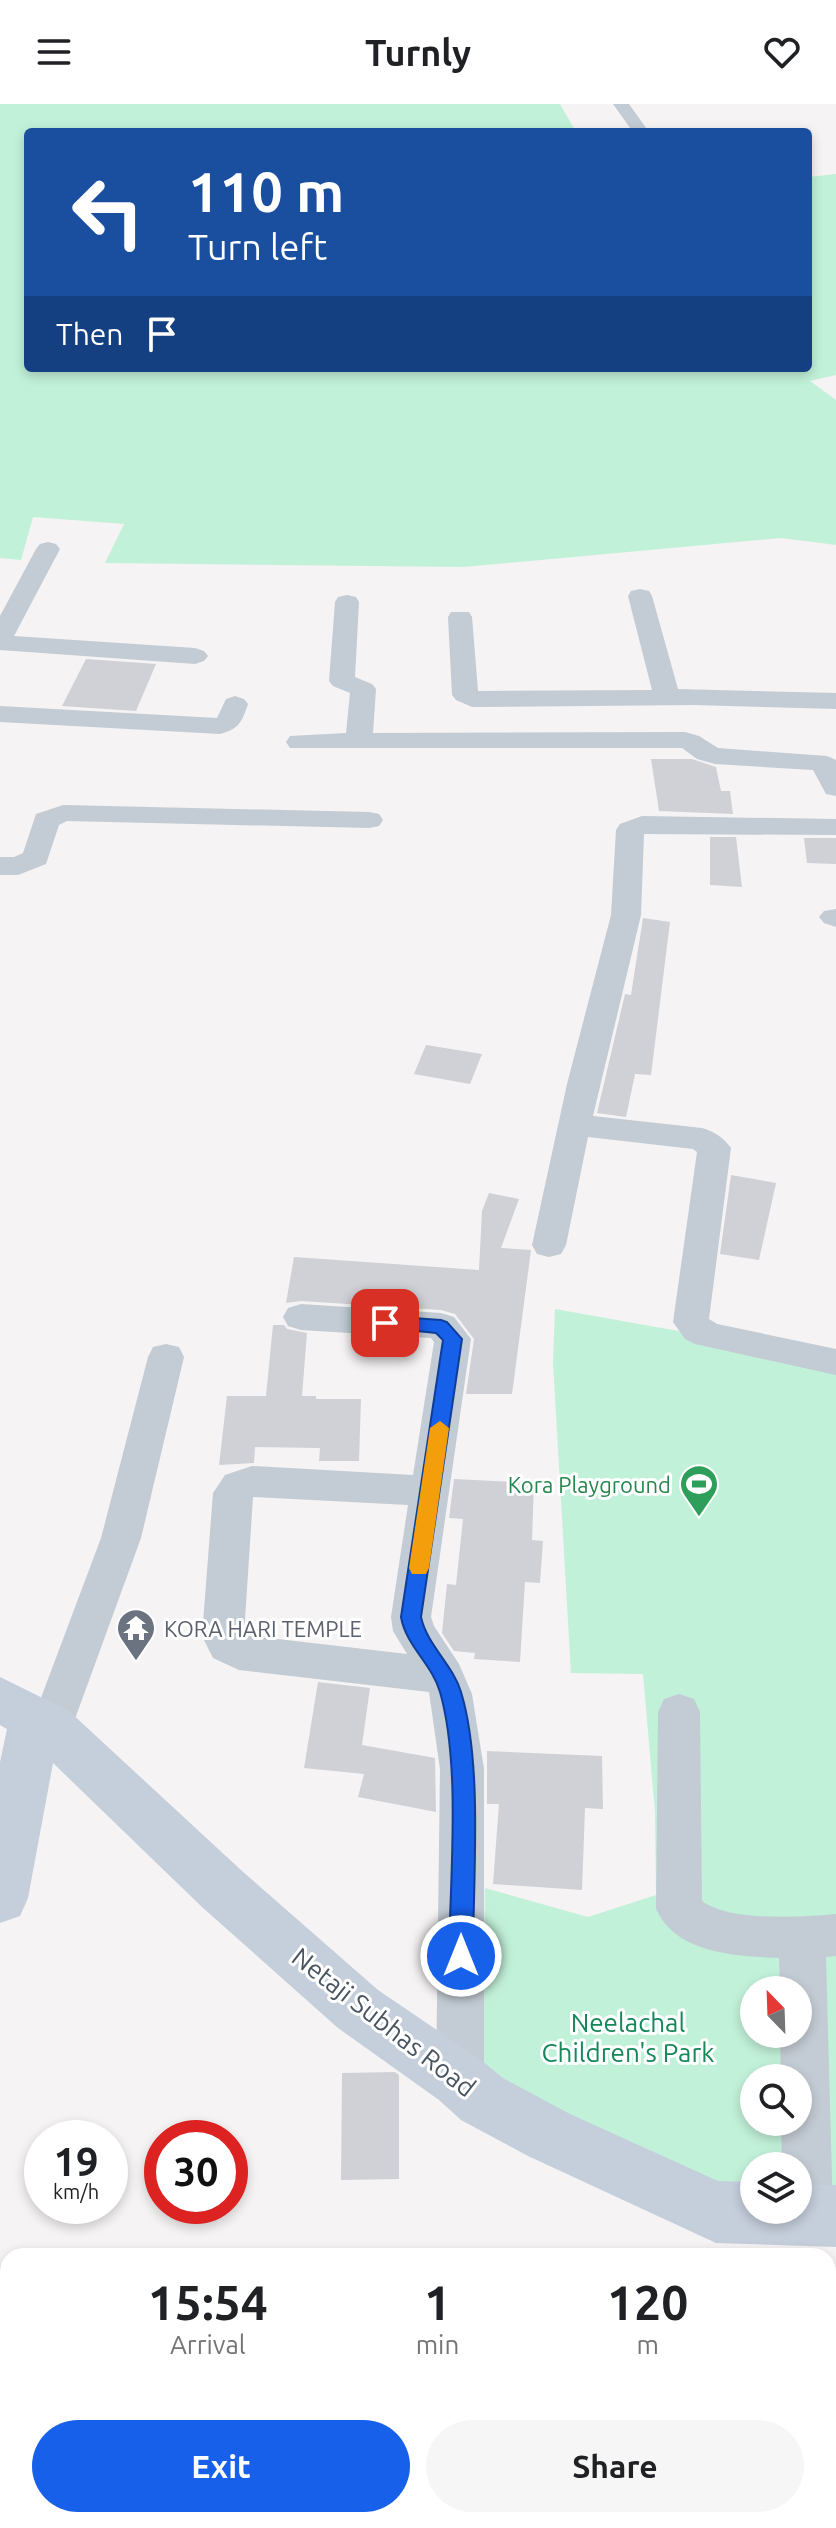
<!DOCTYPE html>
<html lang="en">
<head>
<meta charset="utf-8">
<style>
  body { margin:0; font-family:Ubuntu,sans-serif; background:#f6f6f6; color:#202124; height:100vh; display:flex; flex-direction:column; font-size:30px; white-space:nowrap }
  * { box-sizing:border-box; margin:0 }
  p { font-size:26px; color:#757577 }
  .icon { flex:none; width:44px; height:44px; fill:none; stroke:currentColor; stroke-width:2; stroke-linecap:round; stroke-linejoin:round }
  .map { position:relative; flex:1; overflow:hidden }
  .drawer { position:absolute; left:0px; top:2144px; width:836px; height:280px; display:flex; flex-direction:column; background:#fff; border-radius:24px 24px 0 0; box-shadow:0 4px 12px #0003 }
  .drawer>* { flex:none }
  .banner { position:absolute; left:24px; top:24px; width:788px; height:244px; border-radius:8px; box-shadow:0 4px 12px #0003; background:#1a4fa0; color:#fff; overflow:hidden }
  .needle { width:52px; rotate:337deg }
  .controls { position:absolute; left:740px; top:1872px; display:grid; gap:16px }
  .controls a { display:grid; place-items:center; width:72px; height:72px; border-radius:50%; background:#fff; box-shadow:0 4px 12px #0003; font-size:40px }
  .speed { position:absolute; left:24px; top:2016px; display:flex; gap:16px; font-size:40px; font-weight:700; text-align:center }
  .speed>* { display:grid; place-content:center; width:104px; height:104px; border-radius:50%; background:#fff; box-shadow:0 4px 12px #0003; line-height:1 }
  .speed small { font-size:20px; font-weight:400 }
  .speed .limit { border:12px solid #d22; background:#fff; color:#111 }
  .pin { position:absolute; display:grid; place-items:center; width:68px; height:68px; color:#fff; margin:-34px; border-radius:16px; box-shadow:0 4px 12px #0006 }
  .me { position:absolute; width:88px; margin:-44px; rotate:0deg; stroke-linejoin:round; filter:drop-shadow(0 0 6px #0008) }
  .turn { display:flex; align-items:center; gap:28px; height:168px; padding:0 32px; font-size:36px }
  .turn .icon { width:104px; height:104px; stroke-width:2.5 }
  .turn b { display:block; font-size:56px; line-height:68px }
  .then { display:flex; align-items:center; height:76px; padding:0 32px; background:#0003; gap:16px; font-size:30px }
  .eta { display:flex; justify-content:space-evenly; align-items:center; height:136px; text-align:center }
  .eta b { font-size:48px; font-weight:600; line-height:56px }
  .action { display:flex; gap:16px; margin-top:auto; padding:16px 32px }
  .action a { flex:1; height:92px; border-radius:48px; background:#1760ea; color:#fff; font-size:32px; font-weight:600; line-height:92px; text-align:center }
  .action a+a { background:#f6f6f6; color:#202124 }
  header { display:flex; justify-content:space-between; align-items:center; height:104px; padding:0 32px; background:#fff; font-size:36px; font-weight:600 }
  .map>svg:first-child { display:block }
  .green { fill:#c2f1d9; fill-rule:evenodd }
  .building { fill:#cfd1d7 }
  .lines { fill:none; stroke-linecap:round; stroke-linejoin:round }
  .street { fill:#c3cbd4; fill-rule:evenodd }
  .secondary { fill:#c5cedb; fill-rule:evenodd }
  .route { fill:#1760ea; stroke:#0f3e98; stroke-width:2 }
  .slow { fill:#f59e0b }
  .labels { text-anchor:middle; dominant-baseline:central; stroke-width:6; stroke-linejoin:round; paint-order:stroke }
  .leisure-label { font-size:22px; fill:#27864d; stroke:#fff; text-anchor:end }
  .worship-label { font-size:22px; fill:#5b616d; stroke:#fff; text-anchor:start }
  .near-street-label { font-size:26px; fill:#495461; stroke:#fff }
  .near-park-label { font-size:26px; fill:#168759; stroke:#fff }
</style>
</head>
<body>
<header><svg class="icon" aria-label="menu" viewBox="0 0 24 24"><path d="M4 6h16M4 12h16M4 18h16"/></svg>Turnly<svg class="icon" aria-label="heart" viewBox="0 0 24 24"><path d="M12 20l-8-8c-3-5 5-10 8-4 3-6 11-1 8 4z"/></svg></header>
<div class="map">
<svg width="836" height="2424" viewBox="0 0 836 2424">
  <rect width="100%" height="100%" fill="#f5f3f3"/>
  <path class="green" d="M0,0H560L576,28H28V264H808V73L836,70V271L810,277L836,296V441L781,434L463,463L105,459L124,420L33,413L21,456L0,454Z
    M555,1205L836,1255V2109L716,2108L482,1995L485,1784L588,1813L656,1791L655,1708L643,1570L571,1569L553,1259ZM754,1886H798V1930H754ZM754,1974H798V2018H754ZM754,2062H798V2106H754Z"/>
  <path class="building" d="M86,555L156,560L136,607L62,602Z
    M651,655H692L716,663L721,687H730L733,710L659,707Z
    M710,733H736L742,783L710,781Z
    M804,734H836V760L807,759Z
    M643,814L670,818L651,971L635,970L626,1013L597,1009L625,890L631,891Z
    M426,941L482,950L470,980L414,970Z
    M731,1071L776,1079L759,1156L720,1150Z
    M489,1089L519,1095L501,1144L531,1146L512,1290H466L474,1235L455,1210L441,1206L301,1197L286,1199L294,1153L479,1166L482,1107Z
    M273,1221H284L287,1225L307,1229L302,1292H316V1295H361L359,1357H319L320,1344L255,1343L254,1359L219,1361L227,1292H266Z
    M454,1375L534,1379L532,1436L543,1437L540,1479L525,1478L520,1558L474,1555L475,1549L454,1547L442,1529L447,1480L456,1481L463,1415L449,1414Z
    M318,1578L370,1584L362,1641L435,1654L436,1708L358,1693L364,1670L304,1664Z
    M487,1647L602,1652L603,1705L585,1704L582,1786L493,1780L499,1700H487Z
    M395,1968L399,1971V2075L341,2076L342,1969Z"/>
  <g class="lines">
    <path class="street" d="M613,0H629L649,28H633Z
      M48,438L56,440L60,445L14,532L195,544L204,547L208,552L204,557L195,560L0,546V512L36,445L40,440Z
      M640,485L649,487L652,492L678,585L836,589V605L694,601L472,603L456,596L452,591L448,513L451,508H469L472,513L478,587L652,586L628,492L631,487Z
      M347,491L356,493L359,498L355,573L372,580L376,585L373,629L685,628L699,632L718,644L827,652L836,656V692L826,690L813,666L715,660L697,655L682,644H290L286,638L290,632L346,629L350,589L333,582L329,577L335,498L338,493Z
      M235,592L244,595L248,600C242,618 239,625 220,630L0,618V602L217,614L226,595Z
      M63,701L369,708L379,710L383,716L379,722L369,724L67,717L59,721L46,760L18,771H0V753H14L23,749L36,710Z
      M642,712L836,715V731L644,730L641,811L593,1012L702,1024C715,1028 723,1033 731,1044L709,1215L717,1220L836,1245V1271L695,1240L685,1235L673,1218L697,1048L693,1045L588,1033L566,1141L561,1150L549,1153L537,1150L532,1141L567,980L611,811L616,726L620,720Z
      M836,805V823L824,819L819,813L824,807Z
      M301,1200L441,1209L454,1213L471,1235L431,1513L434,1522L459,1560L472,1590L484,1665V1976L477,1993L460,2000L443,1993L436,1976L440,1665L429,1588L239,1566L213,1554L202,1532L213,1389L225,1371L252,1362L413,1371L434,1238L431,1234L301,1226L288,1222L283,1213L288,1204ZM253,1393L408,1401L391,1513L393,1527L407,1550L244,1531Z
      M166,1240L179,1243L184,1253L141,1434L72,1623L66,1636L51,1641L36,1636L30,1623L101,1434L148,1253L153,1243Z
      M679,1590L694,1595L700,1608L702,1797C729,1818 802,1813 836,1810V1852L826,1853L833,2111L826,2129L808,2136L790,2129L783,2106H798V2062H782L781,2018H798V1974H781L780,1930H798V1886H780L779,1854C736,1852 676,1850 656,1805L658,1608L664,1595Z"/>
    <path class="secondary" d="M0,1573L69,1607L242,1767L378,1886L481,1956L503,1974L570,2010L718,2077L754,2078V2106H798V2080L836,2081V2143L716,2139L528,2052L461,2016L439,1996L338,1924L202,1803L53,1659L28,1794L20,1812L0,1819V1658L7,1625L0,1621Z"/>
  </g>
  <path class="route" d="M385,1212L441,1216L447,1218L462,1235L421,1513C427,1541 453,1561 461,1588C483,1660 473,1775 473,1852L469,1859L461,1863L453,1859L449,1852C450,1775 461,1661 440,1588C432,1560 406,1542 401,1513L443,1236L436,1229L378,1223L376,1219Z"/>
  <path class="slow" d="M440,1317L449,1324L429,1464L426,1470H412L409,1464L430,1324Z"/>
  <defs>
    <symbol id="stadium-pin" viewBox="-11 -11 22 30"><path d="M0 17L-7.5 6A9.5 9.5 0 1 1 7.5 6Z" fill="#2e9e5b" stroke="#fff"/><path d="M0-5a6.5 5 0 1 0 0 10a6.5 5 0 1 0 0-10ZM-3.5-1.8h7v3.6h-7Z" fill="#fff"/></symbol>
    <symbol id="temple-pin" viewBox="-11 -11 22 30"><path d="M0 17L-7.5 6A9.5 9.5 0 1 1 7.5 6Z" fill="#6b7280" stroke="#fff"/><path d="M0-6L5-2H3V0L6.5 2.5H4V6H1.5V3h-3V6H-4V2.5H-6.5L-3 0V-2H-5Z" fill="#fff"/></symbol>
  </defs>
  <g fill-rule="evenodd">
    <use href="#stadium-pin" x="677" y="1358" width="44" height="60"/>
    <use href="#temple-pin" x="114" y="1502" width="44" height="60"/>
  </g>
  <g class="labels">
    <g class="leisure-label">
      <text x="671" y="1380">Kora Playground</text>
    </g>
    <g class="worship-label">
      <text x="164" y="1524">KORA HARI TEMPLE</text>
    </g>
    <g class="near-street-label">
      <text transform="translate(384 1918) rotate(38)">Netaji Subhas Road</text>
    </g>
    <g class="near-park-label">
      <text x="628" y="1918">Neelachal<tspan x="628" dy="30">Children's Park</tspan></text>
    </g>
  </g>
</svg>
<div class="controls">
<a><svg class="needle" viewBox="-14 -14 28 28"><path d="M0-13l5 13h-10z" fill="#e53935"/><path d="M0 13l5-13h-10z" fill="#757577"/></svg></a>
<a><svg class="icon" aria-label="search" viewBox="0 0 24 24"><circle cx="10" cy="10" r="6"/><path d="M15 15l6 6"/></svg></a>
<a><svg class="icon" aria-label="layers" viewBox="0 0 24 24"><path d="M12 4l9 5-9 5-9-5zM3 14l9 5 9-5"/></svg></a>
</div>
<div class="speed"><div>19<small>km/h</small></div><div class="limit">30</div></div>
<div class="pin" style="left:385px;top:1219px;background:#d93025"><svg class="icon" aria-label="arrive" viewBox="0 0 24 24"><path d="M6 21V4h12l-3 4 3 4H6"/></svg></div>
<svg class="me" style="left:461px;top:1852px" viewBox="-20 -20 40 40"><circle r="17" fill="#1760ea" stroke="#fff" stroke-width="3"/><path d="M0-11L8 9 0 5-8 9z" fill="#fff"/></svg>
<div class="banner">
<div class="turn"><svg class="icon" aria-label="left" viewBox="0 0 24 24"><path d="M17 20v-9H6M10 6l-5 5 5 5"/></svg><div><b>110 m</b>Turn left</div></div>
<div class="then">Then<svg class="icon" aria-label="arrive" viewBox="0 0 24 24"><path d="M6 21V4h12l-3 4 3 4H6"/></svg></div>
</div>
<section class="drawer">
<div class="eta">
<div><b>15:54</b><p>Arrival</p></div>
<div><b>1</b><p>min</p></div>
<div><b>120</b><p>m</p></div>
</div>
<div class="action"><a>Exit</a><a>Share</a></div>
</section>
</div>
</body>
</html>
